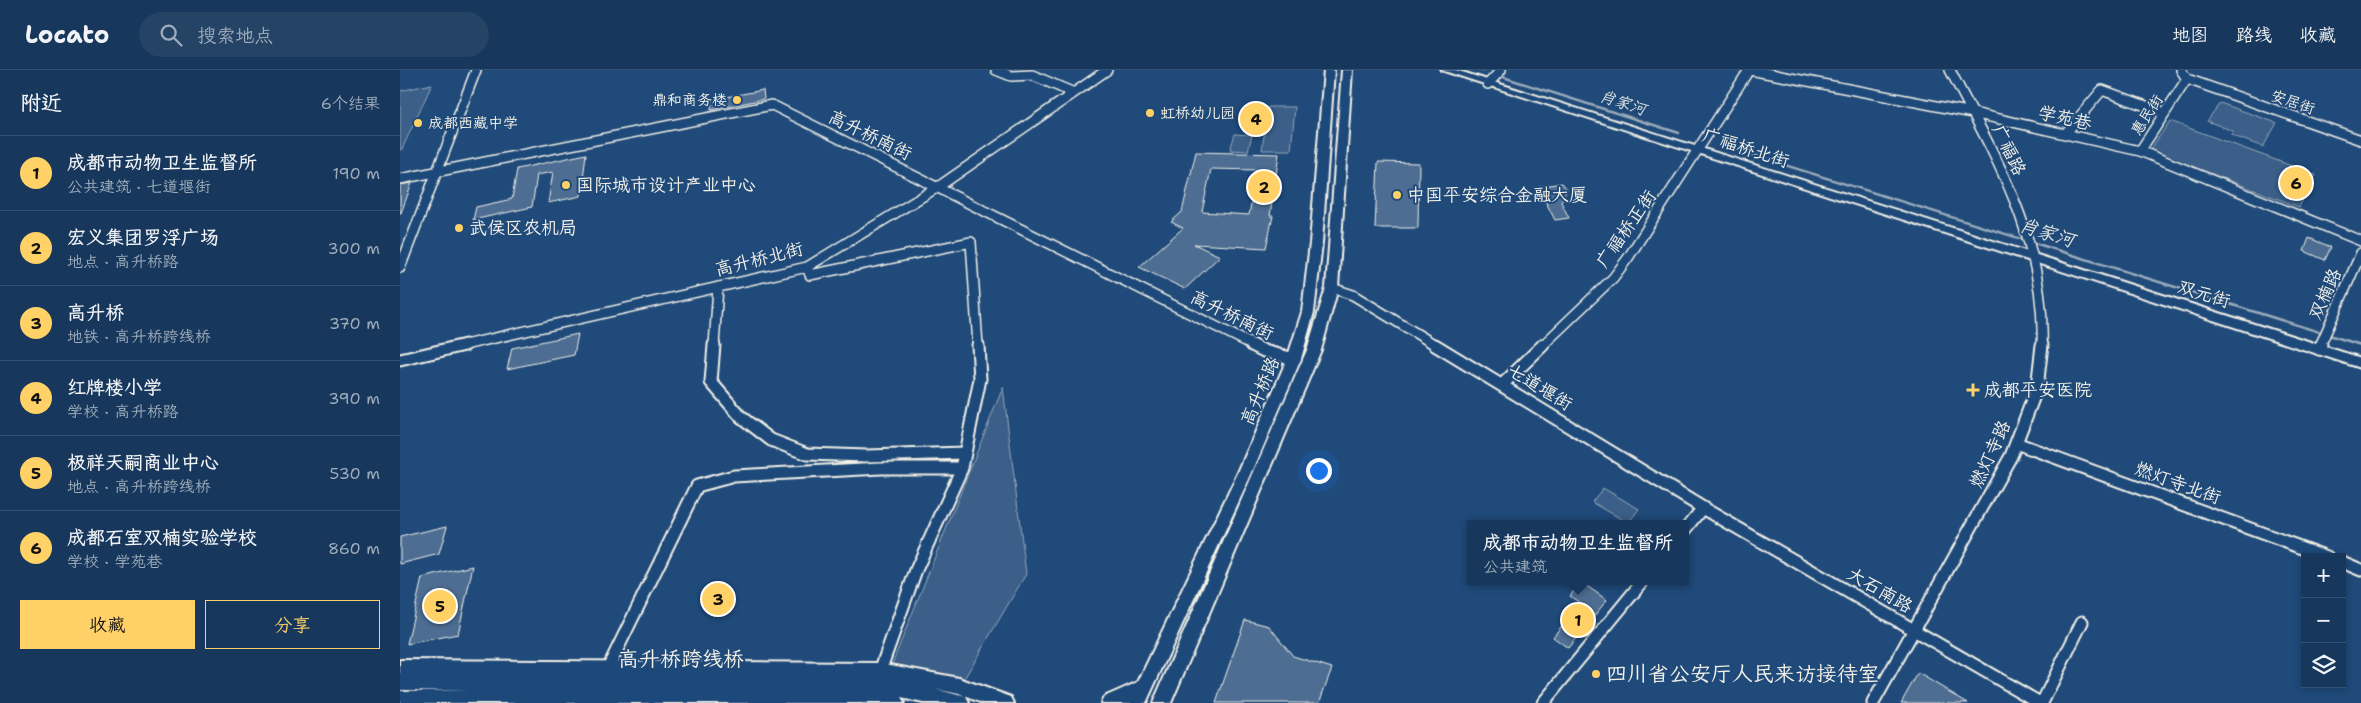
<!DOCTYPE html>
<html lang="zh">
<meta charset="utf-8">
<style>
body{margin:0;font-family:"Shantell Sans","LXGW WenKai TC",sans-serif;background:#244365;color:#f1f3f6}
.controls{position:absolute;right:15px;bottom:15px;display:grid;overflow:hidden;border-radius:0px;box-shadow:0 2px 8px #0003}
.controls button{width:45px;height:45px;display:grid;place-items:center;padding:0;border:0;border-bottom:1px solid #365272;background:#17385c;color:#f1f3f6;font:25px sans-serif}
.you{position:absolute;left:918px;top:400px;width:18px;height:18px;margin:-12px;border:4px solid #fff;border-radius:50%;background:#1a73e8;box-shadow:0 0 0 8px #1a73e833}
.badge{display:grid;place-items:center;width:32px;height:32px;border-radius:50%;background:#ffd166;color:#111;font-size:16px;font-weight:700}
.pin{position:absolute;translate:-50% -50%;border:2px solid #fff;box-shadow:0 1px 5px #0006}
.popup{position:absolute;left:1067px;top:450px;width:222px;height:65px;box-sizing:border-box;display:grid;place-content:center;border-radius:0px;background:#17385c;filter:drop-shadow(0 1px 4px #0005);font-size:16px;white-space:nowrap;color:#9eacbb}
.popup b{font-size:19px;color:#f1f3f6}
.popup::after{content:'';position:absolute;left:50%;top:100%;margin-left:-10px;border:10px solid transparent;border-top-color:#17385c}
.list{margin:0;padding:0;list-style:none}
h2{display:flex;justify-content:space-between;align-items:center;height:65px;margin:0;padding:0 20px;font-size:21px}
h2 small{font-size:16px;font-weight:400;color:#9eacbb}
.list li{display:grid;grid-template-columns:32px 1fr auto;gap:15px;align-items:center;box-sizing:border-box;height:75px;padding:0 20px;border-top:1px solid #365272}
.list b{display:block;font-size:19px;white-space:nowrap}
.list p{margin:0;font-size:16px;white-space:nowrap;color:#9eacbb}
.list em{font-size:16px;font-style:normal;color:#9eacbb}
.actions{display:flex;gap:10px;padding:15px 20px}
.actions a{flex:1;padding:11px 0;border:1px solid #ffd166;border-radius:0px;text-align:center;font-size:18px;color:#ffd166}
.actions .main{background:#ffd166;color:#111}
.icon{flex:none;width:28px;height:28px;fill:none;stroke:currentColor;stroke-width:2;stroke-linecap:round;stroke-linejoin:round}
.map{position:relative;flex:none;width:1961px;height:633px;overflow:hidden}
header{display:flex;align-items:center;gap:30px;box-sizing:border-box;height:70px;padding:0 25px;background:#17385c;border-bottom:1px solid #365272}
header strong{font-size:24px}
nav{display:flex;gap:28px;margin-inline-start:auto;font-size:18px}
.search{width:350px;height:45px;background:#244365;display:flex;align-items:center;gap:12px;box-sizing:border-box;padding:0 18px;border-radius:28px;color:#9eacbb;font-size:19px}
main{display:flex}
aside{flex:1;background:#17385c}
.map>svg:first-child{display:block}
</style>
<header>
<strong>Locato</strong>
<div class="search"><svg class="icon" aria-label="search" viewBox="0 0 24 24"><circle cx="10" cy="10" r="6"/><path d="M15 15l6 6"/></svg>搜索地点</div>
<nav><a>地图</a><a>路线</a><a>收藏</a></nav>
</header>
<main>
<aside>
<h2>附近<small>6个结果</small></h2>
<ul class="list">
<li><span class="badge">1</span><div><b>成都市动物卫生监督所</b><p>公共建筑 · 七道堰街</p></div><em>190 m</em></li>
<li><span class="badge">2</span><div><b>宏义集团罗浮广场</b><p>地点 · 高升桥路</p></div><em>300 m</em></li>
<li><span class="badge">3</span><div><b>高升桥</b><p>地铁 · 高升桥跨线桥</p></div><em>370 m</em></li>
<li><span class="badge">4</span><div><b>红牌楼小学</b><p>学校 · 高升桥路</p></div><em>390 m</em></li>
<li><span class="badge">5</span><div><b>极祥天嗣商业中心</b><p>地点 · 高升桥跨线桥</p></div><em>530 m</em></li>
<li><span class="badge">6</span><div><b>成都石室双楠实验学校</b><p>学校 · 学苑巷</p></div><em>860 m</em></li>
</ul>
<div class="actions"><a class="main">收藏</a><a>分享</a></div>
</aside>
<div class="map">
<svg width="1961" height="633" viewBox="0 0 1961 633">
<rect width="100%" height="100%" fill="#1f4a7a"/>
<filter id="ink" filterUnits="userSpaceOnUse"><feTurbulence type="fractalNoise" baseFrequency=".02" numOctaves="2"/><feDisplacementMap in="SourceGraphic" scale="10" xChannelSelector="R" yChannelSelector="G"/><feConvolveMatrix kernelMatrix="1 2 1 2 8 2 1 2 1" color-interpolation-filters="sRGB"/></filter>
<g filter="url(#ink)">
<path fill="#3a5f88" stroke="#97a8b8" d="M32,14L2,79L0,80V21Z
M1820,33L1877,53L1863,77L1831,65L1833,61L1807,51Z
M868,37H895L891,80H862Z
M1770,51L1916,105L1899,137L1750,80Z
M835,64L852,65L848,81L830,80Z
M603,317L626,504L564,609L492,594Z
M1203,418L1239,439L1228,453L1192,432Z"/>
<g fill="none" stroke-linecap="round" stroke-linejoin="round">
<path stroke="#9cacbb" stroke-width="2.5" d="M1080,0L1084,1
M1103,7L1279,63
M1324,76L1961,275"/>
</g>
<path fill="#4d6e92" stroke="#f4f1e8" fill-rule="evenodd" d="M363,20L364,29L311,40V30Z
M796,82L879,84L870,146H873L866,178L794,174L820,186L785,219L739,197L783,158L771,152L782,142ZM811,99L857,100L849,145L802,142Z
M186,84L181,126L148,133L153,102L137,105L132,137L73,150L76,137L112,129L117,99Z
M978,92L1019,93L1018,158H975Z
M12,113L1,143H0V115Z
M1162,113L1167,119L1161,132L1169,148L1155,150L1138,117Z
M1909,168L1931,177L1925,190L1904,181Z
M178,264L174,285L107,299L112,278Z
M47,456L39,484L0,494V467Z
M73,496L58,564L7,574L22,508Z
M1181,512L1207,530L1168,578L1153,567L1180,533L1170,526Z
M845,550L869,556L893,586L932,598L919,633H816Z
M1518,603L1568,633H1501Z"/>
<g fill="none" stroke-linecap="round" stroke-linejoin="round">
<defs>
<path id="minor-far1" d="M596,0L611,6L632,5L674,23
M1350,0L1573,43L1740,81L1961,171
M1550,0C1597,90 1646,171 1642,276
M1787,9L1961,70
M1088,14L1101,0
M1665,64L1702,20L1765,43
M1740,81L1787,9L1781,0
M0,109L372,35L855,276
M407,197L410,205L571,172L578,276
M0,198L76,0
M932,218L953,225L1037,276
M60,276L407,197L538,117L707,0
M314,276L318,217
M1142,276L1213,208L1228,188L1349,0
M1920,276L1961,183"/>
<path id="minor" d="M314,275L311,312L341,347L371,370L407,384L466,386L565,383
M852,275L864,281L894,289
M1035,275L1303,438L1286,459
M1919,279L1921,275
M0,290L65,275
M1102,315L1143,275
M1616,373L1927,487
M1303,438L1640,633
M1942,492L1961,500
M208,598L297,416L334,406L481,398H562
M480,601L516,500L562,398L580,309L578,275
M1143,633L1243,511
M1473,633L1611,386L1637,318L1642,275
M1642,633L1682,552"/>
<path id="major" d="M924,0H934L922,173L914,242L901,289L850,407L746,633H701L704,627L738,612L836,407L887,289L902,242L910,173Z
M942,0H952L938,218L921,280L771,633H753L907,280L926,218Z
M1041,0H1056L1961,288V298Z
M0,590L480,593L559,608L611,627L614,633H583L559,624L535,619L566,627L569,633H523L501,628L504,633H0V621L68,620H0Z"/>
</defs>
<use href="#minor-far1" stroke="#f4f1e8" stroke-width="12"/>
<use href="#minor" stroke="#f4f1e8" stroke-width="15"/>
<use href="#major" stroke="#f4f1e8" stroke-width="4"/>
<use href="#minor-far1" stroke="#1f4a7a" stroke-width="9"/>
<use href="#minor" stroke="#1f4a7a" stroke-width="11"/>
<use href="#major" fill="#1f4a7a" fill-rule="evenodd"/>
</g>
</g>
<g fill="#ffd166" stroke="#1f4a7a" stroke-width="2">
<circle cx="337" cy="30" r="5"/>
<circle cx="750" cy="43" r="5"/>
<circle cx="18" cy="53" r="5"/>
<circle cx="166" cy="115" r="5"/>
<circle cx="997" cy="125" r="5"/>
<circle cx="59" cy="158" r="5"/>
<path d="M1570.5 312.5h5v5h5v5h-5v5h-5v-5h-5v-5h5z"/>
<circle cx="1196" cy="604" r="5"/>
</g>
<g text-anchor="middle" stroke-width="4" stroke-linejoin="round" paint-order="stroke">
<g font-size="15" fill="#f4f1e8" stroke="#1f4a7a" text-anchor="start">
<text x="327" y="35" text-anchor="end">鼎和商务楼</text>
<text x="760" y="48">虹桥幼儿园</text>
<text x="28" y="58">成都西藏中学</text>
</g>
<g font-size="15" fill="#f4f1e8" stroke="#1f4a7a">
<text transform="translate(1893 32) rotate(19)" y="5">安居街</text>
<text transform="translate(1747 45) rotate(-57)" y="5">惠民街</text>
</g>
<g font-size="16" font-style="italic" fill="#dee0dd" stroke="#1f4a7a">
<text transform="translate(1223 32) rotate(18)" y="6">肖家河</text>
</g>
<g font-size="18" fill="#f4f1e8" stroke="#1f4a7a">
<text transform="translate(1665 48) rotate(13)" y="6">学苑巷</text>
<text transform="translate(470 65) rotate(26)" y="6">高升桥南街</text>
<text transform="translate(1346 78) rotate(18)" y="6">广福桥北街</text>
<text transform="translate(1609 80) rotate(64)" y="6">广福路</text>
<text transform="translate(1226 159) rotate(-55)" y="6">广福桥正街</text>
<text transform="translate(359 189) rotate(-14)" y="6">高升桥北街</text>
<text transform="translate(1804 224) rotate(17)" y="6">双元街</text>
<text transform="translate(1925 224) rotate(-66)" y="6">双楠路</text>
<text transform="translate(832 245) rotate(26)" y="6">高升桥南街</text>
<text transform="translate(1140 317) rotate(31)" y="6">七道堰街</text>
<text transform="translate(860 321) rotate(-67)" y="6">高升桥路</text>
<text transform="translate(1590 384) rotate(-65)" y="6">燃灯寺路</text>
<text transform="translate(1778 413) rotate(20)" y="6">燃灯寺北街</text>
<text transform="translate(1480 520) rotate(30)" y="6">大石南路</text>
</g>
<g font-size="18" fill="#f4f1e8" stroke="#1f4a7a" text-anchor="start">
<text x="176" y="121">国际城市设计产业中心</text>
<text x="1007" y="131">中国平安综合金融大厦</text>
<text x="69" y="164">武侯区农机局</text>
<text x="1584" y="326">成都平安医院</text>
</g>
<g font-size="19" font-style="italic" fill="#dee0dd" stroke="#1f4a7a">
<text transform="translate(1647 162) rotate(17)" y="7">肖家河</text>
</g>
<g font-size="21" fill="#f4f1e8" stroke="#1f4a7a">
<text x="281" y="596">高升桥跨线桥</text>
</g>
<g font-size="21" fill="#f4f1e8" stroke="#1f4a7a" text-anchor="start">
<text x="1206" y="611">四川省公安厅人民来访接待室</text>
</g>
</g>
</svg>
<div class="controls">
<button>+</button>
<button>−</button>
<button><svg class="icon" aria-label="layers" viewBox="0 0 24 24"><path d="M12 4l9 5-9 5-9-5zM3 14l9 5 9-5"/></svg></button>
</div>
<div class="you"></div>
<div class="pin badge" style="left:1178px;top:550px">1</div>
<div class="popup"><b>成都市动物卫生监督所</b>公共建筑</div>
<div class="pin badge" style="left:864px;top:117px">2</div>
<div class="pin badge" style="left:318px;top:529px">3</div>
<div class="pin badge" style="left:856px;top:49px">4</div>
<div class="pin badge" style="left:40px;top:536px">5</div>
<div class="pin badge" style="left:1896px;top:113px">6</div>
</div>
</main>
